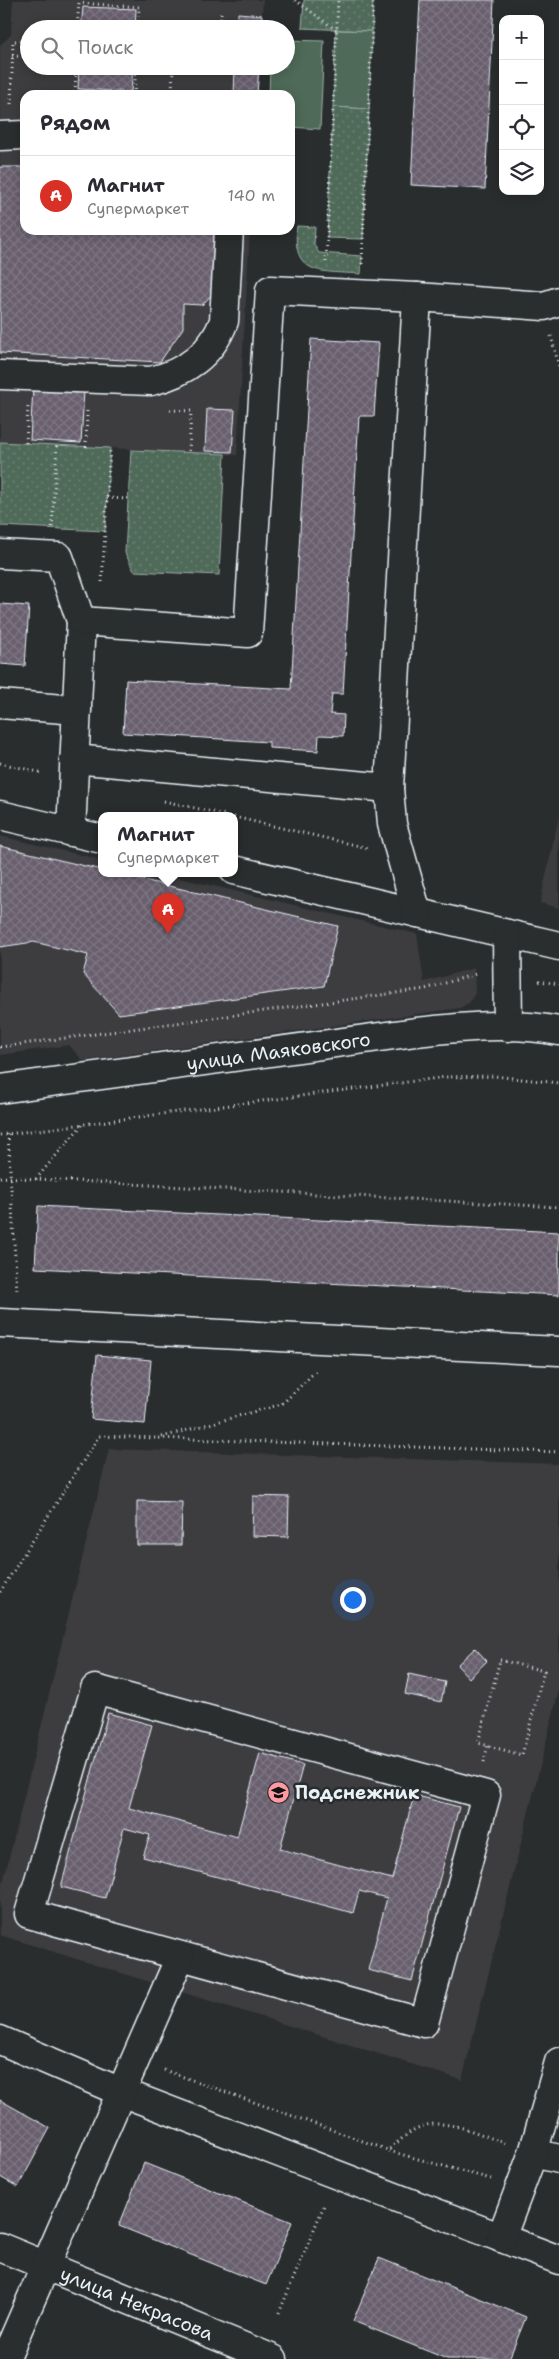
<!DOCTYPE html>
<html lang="ru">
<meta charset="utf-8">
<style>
body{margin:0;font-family:"Shantell Sans",sans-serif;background:#f2f2f3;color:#2b2b33}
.controls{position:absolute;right:15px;top:15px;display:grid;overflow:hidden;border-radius:10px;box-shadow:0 2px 12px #0003}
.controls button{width:45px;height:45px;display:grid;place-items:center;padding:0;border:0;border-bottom:1px solid #e1e1e2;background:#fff;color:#2b2b33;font:25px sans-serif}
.you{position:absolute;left:352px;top:1599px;width:18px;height:18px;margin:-12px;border:4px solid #fff;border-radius:50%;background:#1a73e8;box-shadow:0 0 0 8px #1a73e833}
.badge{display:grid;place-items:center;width:32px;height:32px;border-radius:50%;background:#d93025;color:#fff;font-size:16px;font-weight:700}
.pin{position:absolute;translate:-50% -41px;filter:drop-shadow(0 1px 2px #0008)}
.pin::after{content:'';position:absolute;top:26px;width:18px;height:15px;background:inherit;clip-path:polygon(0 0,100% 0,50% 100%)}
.popup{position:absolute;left:98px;top:812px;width:140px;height:65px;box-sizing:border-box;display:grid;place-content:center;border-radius:10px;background:#fff;filter:drop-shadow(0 1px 4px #0005);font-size:16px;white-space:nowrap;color:#7c7c81}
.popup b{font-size:19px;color:#2b2b33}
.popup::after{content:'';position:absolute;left:50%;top:100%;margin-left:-10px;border:10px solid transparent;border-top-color:#fff}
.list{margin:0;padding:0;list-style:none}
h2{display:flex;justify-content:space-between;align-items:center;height:65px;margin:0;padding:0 20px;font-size:21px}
h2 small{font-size:16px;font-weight:400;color:#7c7c81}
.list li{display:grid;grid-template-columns:32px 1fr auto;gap:15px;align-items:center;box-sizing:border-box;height:80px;padding:0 20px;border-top:1px solid #e1e1e2}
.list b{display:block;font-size:19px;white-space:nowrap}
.list p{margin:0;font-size:16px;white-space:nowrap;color:#7c7c81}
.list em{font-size:16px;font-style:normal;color:#7c7c81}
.icon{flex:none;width:28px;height:28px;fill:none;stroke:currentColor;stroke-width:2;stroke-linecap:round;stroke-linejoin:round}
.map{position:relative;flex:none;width:559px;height:2359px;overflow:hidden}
.search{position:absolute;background:#fff;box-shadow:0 2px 12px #0003;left:20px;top:20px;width:275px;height:55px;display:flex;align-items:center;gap:12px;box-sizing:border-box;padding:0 18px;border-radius:28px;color:#7c7c81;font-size:19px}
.panel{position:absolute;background:#fff;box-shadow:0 2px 12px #0003;left:20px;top:90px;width:275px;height:145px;border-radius:15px}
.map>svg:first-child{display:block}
</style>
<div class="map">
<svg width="559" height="2359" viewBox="0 0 559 2359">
<defs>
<pattern id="park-dots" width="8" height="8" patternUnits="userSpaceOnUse" patternTransform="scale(1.25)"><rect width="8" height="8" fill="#506b59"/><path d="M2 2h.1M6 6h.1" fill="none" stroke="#698172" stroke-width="1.8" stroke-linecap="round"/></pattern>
<pattern id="building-cross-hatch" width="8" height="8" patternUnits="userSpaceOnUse" patternTransform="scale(1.25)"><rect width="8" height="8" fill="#695f6e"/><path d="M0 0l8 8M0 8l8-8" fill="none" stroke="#7e7683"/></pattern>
</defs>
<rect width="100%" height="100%" fill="#2a2d2e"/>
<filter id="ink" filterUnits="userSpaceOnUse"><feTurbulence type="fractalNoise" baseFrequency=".02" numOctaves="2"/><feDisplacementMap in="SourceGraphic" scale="10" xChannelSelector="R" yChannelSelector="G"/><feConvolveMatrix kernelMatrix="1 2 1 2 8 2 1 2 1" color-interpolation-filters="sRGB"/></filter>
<g filter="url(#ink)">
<path fill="#3d3c41" d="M13,0H263L261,29H29V66H259L257,95H25V230H250L237,455L0,442V45L11,35Z
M559,816V908L540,903Z
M0,836L102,860V873H158L417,934L424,982L474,968L475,993L470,1002L460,1008L83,1061L69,1045L0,1055Z
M109,1449L559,1464V1690L462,2080L0,1935V1895Z"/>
<path fill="#506b59" stroke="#9caea8" d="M336,30L372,31L369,109L333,107Z
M286,40L324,41L320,129L290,127V95H269L270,66H286Z"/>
<path fill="url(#park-dots)" stroke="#9caea8" d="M304,0H373L372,31L302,28Z
M333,107L369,109L363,239L327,238Z
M297,226L315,227L314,245L319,253L362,256L361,274C322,271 291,277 297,226Z
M0,442L110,448L105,531L0,526Z
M131,450L225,454L219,575L134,571L125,553Z"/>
<path fill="url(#building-cross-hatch)" stroke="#e8f1f8" d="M420,0H494L485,189L411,185Z
M83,7L136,9L135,29H81Z
M238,13L262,15L261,29H237Z
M79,66H133L131,92L78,89Z
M235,66H259L257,95H234Z
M25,150V230H215V291L202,305L183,304V328L160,362L0,353V167H24Z
M311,339L379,343L374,416H359L343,694H332L330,714L344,715L343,736L319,735L318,751L269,748V742L123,733L126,680L291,689Z
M33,388L84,391L81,443L30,440Z
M207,409L235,410L232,452L205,451Z
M0,604L29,606L25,666L0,664Z
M0,846L102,870V873H114L338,926L324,986L119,1014L83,974L88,955L34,942L0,947Z
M38,1206L559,1232V1295L35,1268Z
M97,1355L151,1360L145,1424L91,1419Z
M253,1496L289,1497L288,1537L252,1536Z
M137,1501L182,1502L181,1545H137Z
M475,1648L487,1661L469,1678L457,1665Z
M409,1674L445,1682L441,1702L405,1694Z
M108,1713L152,1725L129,1808L237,1837L260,1753L303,1765L280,1849L392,1879L414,1795L459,1807L412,1981L368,1970L387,1898L359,1891L353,1913L143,1857L150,1835L124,1828L105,1898L61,1887Z
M0,2100L50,2128L18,2187L0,2177Z
M144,2163L292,2222L266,2285L119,2226Z
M379,2258L526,2317L509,2359H447L353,2321Z"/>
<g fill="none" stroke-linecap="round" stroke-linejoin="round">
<defs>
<g id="minor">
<path d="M0,136L25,135"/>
<path d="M0,375L151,381C185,373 212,354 224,321L229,230"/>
<path d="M0,554L59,557L81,621L71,832"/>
<path d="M81,621L248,633L270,290L417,297"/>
<path d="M0,704L77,710"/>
<path d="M74,759L389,788"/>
<path d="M0,815L102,839"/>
<path d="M234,870L559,946"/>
<path d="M417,913L392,824L389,788L417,297L544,306L559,301"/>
<path d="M507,934L508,1027"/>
<path id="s1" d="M0,1089L416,1032C463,1027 512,1022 559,1031"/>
<path d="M0,1323L559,1351"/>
<path d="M95,1689L486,1795L424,2023L29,1914Z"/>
<path d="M0,2040L121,2092L559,2260"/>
<path d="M533,2153L559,2159"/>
<path d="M501,2238L533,2153L559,2062"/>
<path id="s2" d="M0,2247L273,2359"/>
<path d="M5,2359L180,1957"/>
</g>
</defs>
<use href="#minor" stroke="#e8f1f8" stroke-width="31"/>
<path stroke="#e8f1f8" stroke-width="3" stroke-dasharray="1 4" stroke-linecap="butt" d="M295,0L336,30
M77,29L79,3L139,7L138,29
M220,29L221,13
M12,56L29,57
M76,66L75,93L122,95
M134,95L136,66
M172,95L173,66
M11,104L13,41H29
M326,262L338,0
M362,264L373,0
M551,336L559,366
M170,410L191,411L189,453
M26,443L28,407
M86,447L87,410
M107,498L128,499
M52,527L57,445
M102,582L110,448
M0,763L43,773
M164,801L226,815
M234,817L368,848
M539,981L559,984
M0,1047L425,989L476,974
M8,1134L17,1293
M0,1135L446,1077L494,1076L559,1083
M0,1177L559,1207
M36,1179L82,1125
M162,1437L282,1404L317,1370
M0,1592L99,1436L559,1452
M500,1660L544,1671L522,1755L478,1743Z
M484,1762L488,1745
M164,2070L388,2150C396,2144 404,2136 412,2131C440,2113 477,2134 505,2143
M389,2151L491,2179
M279,2313L325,2203"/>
<use href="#minor" stroke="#2a2d2e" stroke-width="28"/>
</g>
</g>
<defs>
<symbol id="school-disc" viewBox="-11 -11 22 22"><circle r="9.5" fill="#ff9aa2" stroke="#2a2d2e"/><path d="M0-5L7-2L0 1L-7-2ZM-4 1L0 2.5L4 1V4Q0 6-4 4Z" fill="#111"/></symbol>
</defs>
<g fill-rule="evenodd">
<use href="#school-disc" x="266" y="1780" width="25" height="25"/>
</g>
<g text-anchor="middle" stroke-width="5" stroke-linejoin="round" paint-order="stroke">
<g font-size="19" fill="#e8f1f8" stroke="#2a2d2e">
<text dy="7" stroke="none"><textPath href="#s1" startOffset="281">улица Маяковского</textPath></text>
<text dy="7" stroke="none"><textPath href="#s2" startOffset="148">улица Некрасова</textPath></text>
</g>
<g font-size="19" font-weight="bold" fill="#e8f1f8" stroke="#2a2d2e" text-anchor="start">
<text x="295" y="1799">Подснежник</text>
</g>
</g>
</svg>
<div class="controls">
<button>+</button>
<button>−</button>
<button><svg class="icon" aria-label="locate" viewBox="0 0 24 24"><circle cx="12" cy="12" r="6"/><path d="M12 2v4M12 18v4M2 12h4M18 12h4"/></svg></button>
<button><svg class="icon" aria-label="layers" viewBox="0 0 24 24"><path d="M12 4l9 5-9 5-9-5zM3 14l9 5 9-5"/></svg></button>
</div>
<div class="you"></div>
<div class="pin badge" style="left:168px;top:934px">A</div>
<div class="popup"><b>Магнит</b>Супермаркет</div>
<div class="search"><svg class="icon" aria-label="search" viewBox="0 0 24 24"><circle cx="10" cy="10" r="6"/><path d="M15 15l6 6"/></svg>Поиск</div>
<section class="panel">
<h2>Рядом<small></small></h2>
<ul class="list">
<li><span class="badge">A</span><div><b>Магнит</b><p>Супермаркет</p></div><em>140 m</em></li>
</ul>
</section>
</div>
